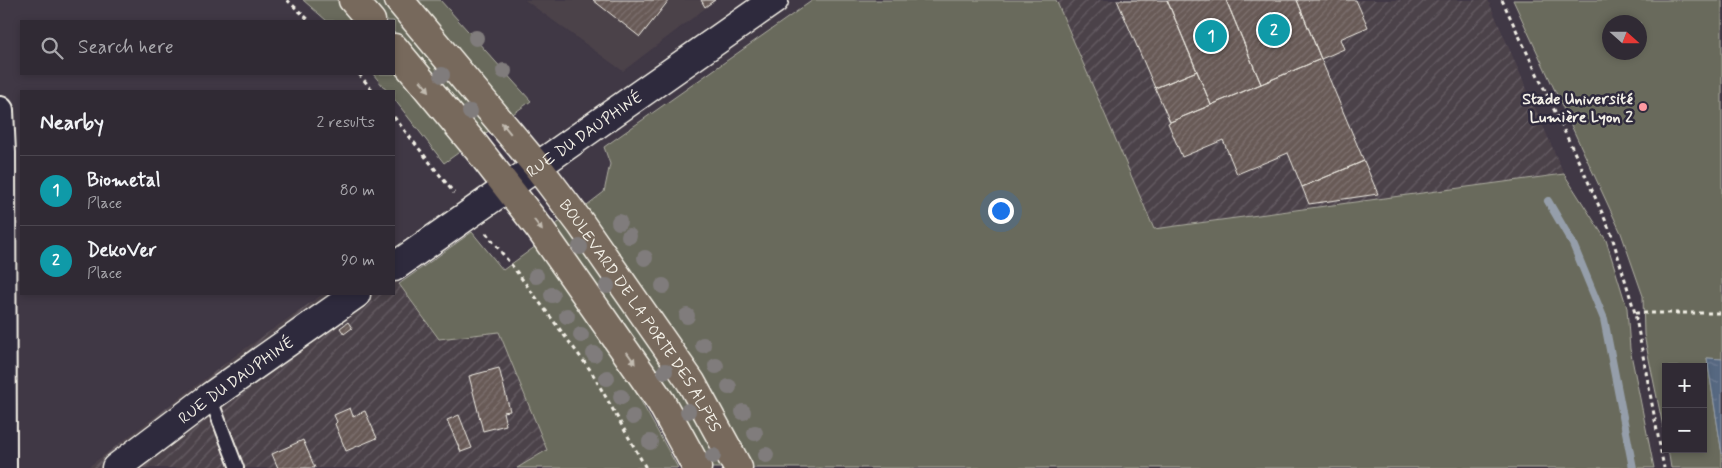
<!DOCTYPE html>
<meta charset="utf-8">
<style>
body{margin:0;font-family:Mynerve,sans-serif;background:#38323c;color:#f1f3f6}
.controls{position:absolute;right:15px;bottom:15px;display:grid;overflow:hidden;border-radius:0px;box-shadow:0 2px 8px #0003}
.controls button{width:45px;height:45px;display:grid;place-items:center;padding:0;border:0;border-bottom:1px solid #4b464f;background:#302a34;color:#f1f3f6;font:25px sans-serif}
.compass{position:absolute;left:1602px;top:15px;width:45px;height:45px;border-radius:50%;background:#302a34;box-shadow:0 2px 8px #0003;rotate:111deg}
.you{position:absolute;left:1000px;top:210px;width:18px;height:18px;margin:-12px;border:4px solid #fff;border-radius:50%;background:#1a73e8;box-shadow:0 0 0 8px #1a73e833}
.badge{display:grid;place-items:center;width:32px;height:32px;border-radius:50%;background:#db2777;color:#fff;font-size:16px;font-weight:700}
.pin{position:absolute;translate:-50% -50%;border:2px solid #fff;box-shadow:0 1px 5px #0006}
.list{margin:0;padding:0;list-style:none}
h2{display:flex;justify-content:space-between;align-items:center;height:65px;margin:0;padding:0 20px;font-size:21px}
h2 small{font-size:16px;font-weight:400;color:#a8a7ac}
.list li{display:grid;grid-template-columns:32px 1fr auto;gap:15px;align-items:center;box-sizing:border-box;height:70px;padding:0 20px;border-top:1px solid #4b464f}
.list b{display:block;font-size:19px;white-space:nowrap}
.list p{margin:0;font-size:16px;white-space:nowrap;color:#a8a7ac}
.list em{font-size:16px;font-style:normal;color:#a8a7ac}
.icon{flex:none;width:28px;height:28px;fill:none;stroke:currentColor;stroke-width:2;stroke-linecap:round;stroke-linejoin:round}
.map{position:relative;flex:none;width:1722px;height:468px;overflow:hidden}
.search{position:absolute;background:#302a34;box-shadow:0 2px 8px #0003;left:20px;top:20px;width:375px;height:55px;display:flex;align-items:center;gap:12px;box-sizing:border-box;padding:0 18px;border-radius:0px;color:#a8a7ac;font-size:19px}
.panel{position:absolute;background:#302a34;box-shadow:0 2px 8px #0003;left:20px;top:90px;width:375px;height:205px;border-radius:0px}
.map>svg:first-child{display:block}
</style>
<div class="map">
<svg width="1722" height="468" viewBox="0 0 1722 468">
<defs>
<pattern id="industrial-furrows" width="10" height="10" patternUnits="userSpaceOnUse" patternTransform="scale(1.25)"><rect width="10" height="10" fill="#4c424a"/><path d="M-1 1l2-2M0 10L10 0M9 11l2-2" fill="none" stroke="#665e64"/></pattern>
<pattern id="water-ripples" width="26" height="14" patternUnits="userSpaceOnUse" patternTransform="scale(1.25)"><rect width="26" height="14" fill="#566781"/><path d="M2 4q2-2 4 0t4 0M15 11q2-2 4 0t4 0" fill="none" stroke="#6f7d93"/></pattern>
<pattern id="building-hatch" width="6" height="6" patternUnits="userSpaceOnUse" patternTransform="scale(1.25)"><rect width="6" height="6" fill="#685a57"/><path d="M-1 1l2-2M0 6l6-6M5 7l2-2" fill="none" stroke="#7e726f"/></pattern>
</defs>
<rect width="100%" height="100%" fill="#403845"/>
<filter id="ink" filterUnits="userSpaceOnUse"><feTurbulence type="fractalNoise" baseFrequency=".02" numOctaves="2"/><feDisplacementMap in="SourceGraphic" scale="10" xChannelSelector="R" yChannelSelector="G"/><feConvolveMatrix kernelMatrix="1 2 1 2 8 2 1 2 1" color-interpolation-filters="sRGB"/></filter>
<g filter="url(#ink)">
<path fill="#4c424a" d="M525,0H716L623,71Z"/>
<path fill="url(#industrial-furrows)" d="M1056,0H1488L1564,174L1154,229Z
M394,276L439,339L499,332L547,450L517,468H87L243,350L323,294H394Z"/>
<path fill="#696a5b" stroke="#aeaea2" fill-rule="evenodd" d="M303,0H440L531,101L444,163L394,99V91H387L373,74H394V21H327Z
M813,0H1056L1154,229L1564,174L1606,240L1627,308L1630,349L1654,468H710L676,407L611,307L551,227L583,208L604,192L610,164L604,147Z
M1513,0H1722V359L1707,358L1722,454V468H1671L1668,449H1703V367H1666V441L1644,335L1643,296L1621,233ZM1610,22H1640V52H1610Z
M472,232L503,270L536,246L628,378L678,468H517L547,450L499,332L439,339L399,284Z"/>
<path fill="url(#water-ripples)" stroke="#959eaa" d="M1707,358L1722,359V454Z"/>
<g fill="none" stroke-linecap="round" stroke-linejoin="round">
<path stroke="#959eaa" stroke-width="8" d="M1548,201L1573,244L1604,319L1633,468"/>
</g>
<path fill="url(#building-hatch)" stroke="#f4f1e8" d="M593,0H669L640,37Z
M701,0H715L705,7Z
M1117,0H1167L1197,71L1155,88Z
M1167,0H1226L1261,84L1211,105Z
M1226,0H1297L1321,59L1261,84Z
M1297,0H1356L1368,27L1340,39L1344,49L1321,59Z
M1321,59L1364,161L1302,187L1288,153L1237,174L1223,140L1182,157L1168,123Z
M1197,71L1211,105L1170,122L1155,88Z
M1364,161L1378,194L1309,204L1302,187Z
M348,322L352,328L344,334L340,328Z
M499,368L510,411L503,412L506,425L483,431L469,376Z
M350,408L353,416L365,411L377,438L346,451L335,424L337,422L334,415Z
M459,415L472,448L461,452L447,420Z
M303,440L315,468H278L272,454Z"/>
<g fill="none" stroke-linecap="round" stroke-linejoin="round">
<defs>
<path id="lane" d="M210,397L237,468"/>
<path id="street" d="M0,110L2,153L3,468"/>
<g id="secondary">
<path id="s1" d="M394,267L774,0"/>
<path id="s2" d="M116,468L210,397L356,294"/>
</g>
<g id="primary">
<path d="M353,0L371,21"/>
<path id="s3" d="M399,0L537,166L581,224L691,382L738,468"/>
<path d="M394,48L477,148L540,229L661,402L697,468"/>
</g>
</defs>
<use href="#lane" stroke="#f4f1e8" stroke-width="16"/>
<use href="#street" stroke="#f4f1e8" stroke-width="30"/>
<use href="#secondary" stroke="#f4f1e8" stroke-width="31"/>
<use href="#primary" stroke="#f4f1e8" stroke-width="31"/>
<path stroke="#f4f1e8" stroke-width="3" stroke-dasharray="4 4" stroke-linecap="butt" d="M287,0L310,21
M1502,0L1587,179L1611,233L1635,313L1664,468
M359,74L373,91
M394,117L454,193
M486,233L513,267L591,371L646,468
M1635,313H1722"/>
<use href="#lane" stroke="#2f2a3d" stroke-width="12"/>
<use href="#street" stroke="#2f2a3d" stroke-width="26"/>
<use href="#secondary" stroke="#2f2a3d" stroke-width="28"/>
<use href="#primary" stroke="#77695c" stroke-width="28"/>
</g>
<g fill="#807c7c">
<circle cx="476" cy="38" r="8"/>
<circle cx="504" cy="71" r="8"/>
<circle cx="442" cy="75" r="8"/>
<circle cx="470" cy="112" r="8"/>
<circle cx="619" cy="222" r="8"/>
<circle cx="629" cy="236" r="8"/>
<circle cx="580" cy="247" r="8"/>
<circle cx="645" cy="258" r="8"/>
<circle cx="536" cy="276" r="8"/>
<circle cx="607" cy="286" r="8"/>
<circle cx="663" cy="286" r="8"/>
<circle cx="552" cy="295" r="8"/>
<circle cx="567" cy="316" r="8"/>
<circle cx="687" cy="316" r="8"/>
<circle cx="581" cy="335" r="8"/>
<circle cx="703" cy="345" r="8"/>
<circle cx="594" cy="354" r="8"/>
<circle cx="716" cy="366" r="8"/>
<circle cx="665" cy="371" r="8"/>
<circle cx="607" cy="378" r="8"/>
<circle cx="729" cy="387" r="8"/>
<circle cx="621" cy="397" r="8"/>
<circle cx="688" cy="411" r="8"/>
<circle cx="743" cy="412" r="8"/>
<circle cx="633" cy="417" r="8"/>
<circle cx="755" cy="433" r="8"/>
<circle cx="650" cy="442" r="8"/>
<circle cx="766" cy="455" r="8"/>
<circle cx="713" cy="456" r="8"/>
</g>
<defs><path id="oneway-solid" d="M-6-.8H1V-3.2L6.5 0L1 3.2V.8H-6Z" transform="scale(1.25)"/></defs>
<g fill="#c2bbb0">
<use href="#oneway-solid" transform="translate(425 86) rotate(50)"/>
<use href="#oneway-solid" transform="translate(506 128) rotate(-129)"/>
<use href="#oneway-solid" transform="translate(538 225) rotate(53)"/>
<use href="#oneway-solid" transform="translate(631 358) rotate(55)"/>
</g>
</g>
<circle fill="#ff9aa2" stroke="#2f2a3d" stroke-width="2" cx="1643" cy="107" r="5"/>
<g text-anchor="middle" stroke-width="5" stroke-linejoin="round" paint-order="stroke">
<g font-size="16" font-weight="bold" fill="#f4f1e8" stroke="#2f2a3d" text-anchor="end">
<text x="1633" y="104">Stade Université<tspan x="1633" dy="18">Lumière Lyon 2</tspan></text>
</g>
<g font-size="16" fill="#f4f1e8" stroke="#2f2a3d">
<text dy="6" stroke="none"><textPath href="#s1" startOffset="232">RUE DU DAUPHINÉ</textPath></text>
<text dy="6" stroke="none"><textPath href="#s3" startOffset="398">BOULEVARD DE LA PORTE DES ALPES</textPath></text>
<text dy="6" stroke="none"><textPath href="#s2" startOffset="149">RUE DU DAUPHINÉ</textPath></text>
</g>
</g>
</svg>
<div class="controls">
<button>+</button>
<button>−</button>
</div>
<svg class="compass" viewBox="-18 -18 36 36"><path d="M0-13l5 13h-10z" fill="#e53935"/><path d="M0 13l5-13h-10z" fill="#a8a7ac"/></svg>
<div class="you"></div>
<div class="pin badge" style="left:1211px;top:36px;background:#0f9aa8">1</div>
<div class="pin badge" style="left:1274px;top:30px;background:#0f9aa8">2</div>
<div class="search"><svg class="icon" aria-label="search" viewBox="0 0 24 24"><circle cx="10" cy="10" r="6"/><path d="M15 15l6 6"/></svg>Search here</div>
<section class="panel">
<h2>Nearby<small>2 results</small></h2>
<ul class="list">
<li><span class="badge" style="background:#0f9aa8">1</span><div><b>Biometal</b><p>Place</p></div><em>80 m</em></li>
<li><span class="badge" style="background:#0f9aa8">2</span><div><b>DekoVer</b><p>Place</p></div><em>90 m</em></li>
</ul>
</section>
</div>
